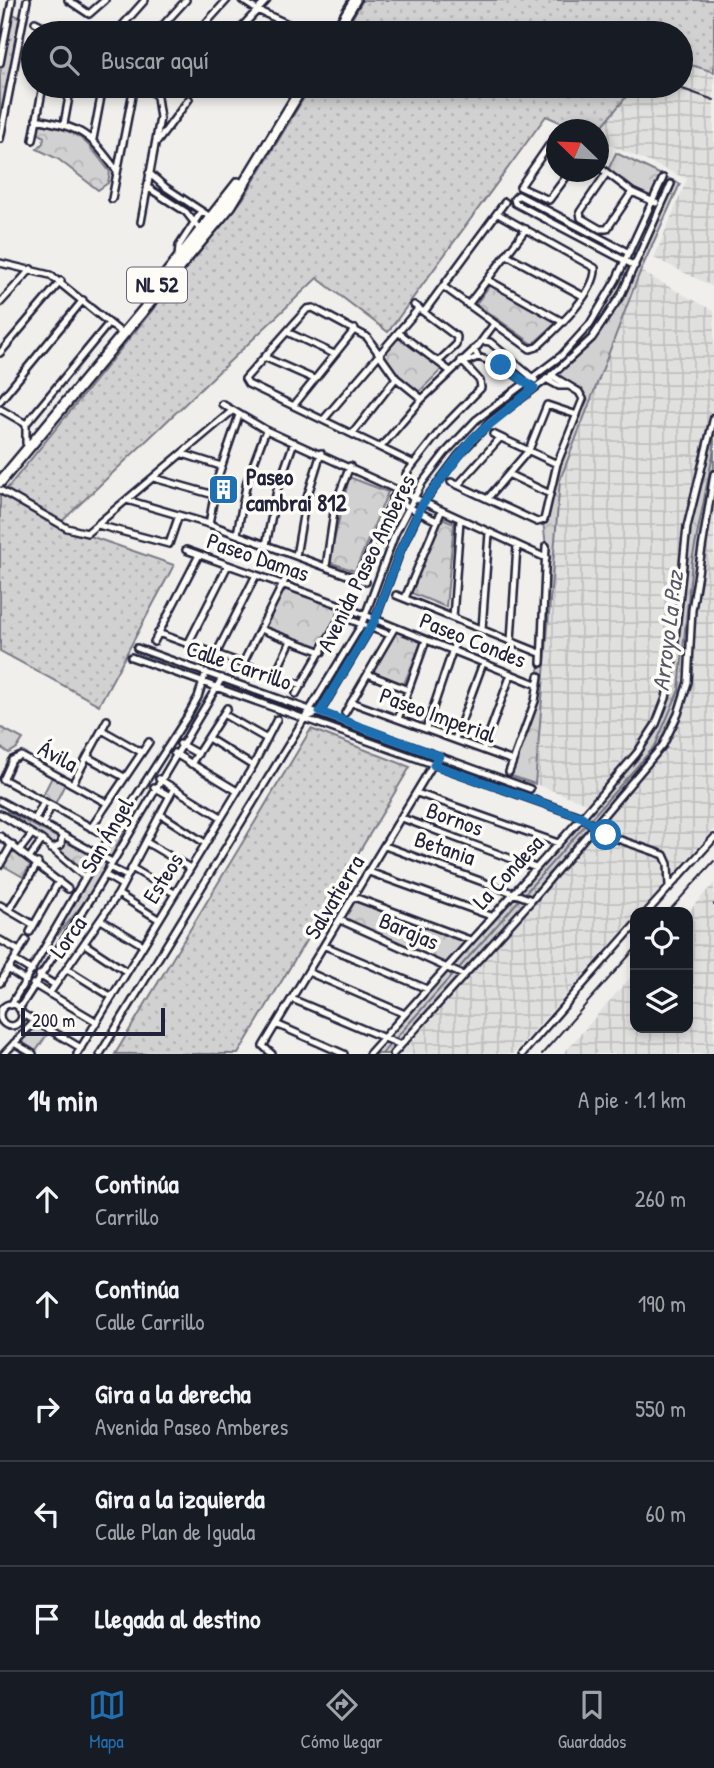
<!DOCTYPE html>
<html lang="es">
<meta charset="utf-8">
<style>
body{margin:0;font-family:"Patrick Hand",sans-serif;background:#242831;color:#f1f3f6}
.controls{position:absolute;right:21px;bottom:21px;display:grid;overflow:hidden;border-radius:14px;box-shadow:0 4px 10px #0003}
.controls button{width:63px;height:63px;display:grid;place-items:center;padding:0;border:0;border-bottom:2px solid #363941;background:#171b24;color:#f1f3f6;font:35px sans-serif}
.compass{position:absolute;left:546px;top:119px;width:63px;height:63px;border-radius:50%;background:#171b24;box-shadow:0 4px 10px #0003;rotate:293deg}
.scale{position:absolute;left:21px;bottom:18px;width:144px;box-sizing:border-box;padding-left:7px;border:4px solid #22223b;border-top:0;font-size:19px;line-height:24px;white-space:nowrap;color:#22223b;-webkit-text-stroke:5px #fdfcf7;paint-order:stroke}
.stop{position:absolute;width:21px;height:21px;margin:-16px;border:5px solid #1f6fb2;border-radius:50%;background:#fff}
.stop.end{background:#1f6fb2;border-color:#fff;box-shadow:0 2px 7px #0008}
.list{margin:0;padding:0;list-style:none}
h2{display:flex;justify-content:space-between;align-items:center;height:91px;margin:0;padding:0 28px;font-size:30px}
h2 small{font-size:23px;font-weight:400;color:#9ea1a6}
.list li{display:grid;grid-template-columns:46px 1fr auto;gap:21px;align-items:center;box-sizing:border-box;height:105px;padding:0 28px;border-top:2px solid #363941}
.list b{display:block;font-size:26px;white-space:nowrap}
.list p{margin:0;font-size:23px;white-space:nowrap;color:#9ea1a6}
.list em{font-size:23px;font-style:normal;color:#9ea1a6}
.icon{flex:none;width:38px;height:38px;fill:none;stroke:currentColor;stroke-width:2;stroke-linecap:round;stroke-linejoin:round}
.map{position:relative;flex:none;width:714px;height:1054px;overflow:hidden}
.search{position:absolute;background:#171b24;box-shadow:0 4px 10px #0003;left:21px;right:21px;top:21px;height:77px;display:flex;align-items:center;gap:18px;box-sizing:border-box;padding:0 24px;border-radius:38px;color:#9ea1a6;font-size:26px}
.sheet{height:616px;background:#171b24}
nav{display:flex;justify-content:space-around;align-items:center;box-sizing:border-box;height:98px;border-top:2px solid #363941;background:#171b24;font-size:19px;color:#9ea1a6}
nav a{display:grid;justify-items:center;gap:4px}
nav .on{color:#1f6fb2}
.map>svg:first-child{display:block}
</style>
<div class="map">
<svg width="714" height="1054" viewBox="0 0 714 1054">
<defs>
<pattern id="industrial-grid" width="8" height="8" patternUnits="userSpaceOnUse" patternTransform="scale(1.75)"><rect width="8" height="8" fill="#e0e0df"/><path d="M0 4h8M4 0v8" fill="none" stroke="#c0c0c0"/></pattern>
<pattern id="grass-dots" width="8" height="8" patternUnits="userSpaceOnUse" patternTransform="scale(1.75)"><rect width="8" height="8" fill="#d2d1d1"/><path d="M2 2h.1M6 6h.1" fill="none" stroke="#b4b3b4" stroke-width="1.8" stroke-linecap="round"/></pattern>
<pattern id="park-crowns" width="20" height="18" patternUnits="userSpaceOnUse" patternTransform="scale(1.75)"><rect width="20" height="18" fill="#d2d1d1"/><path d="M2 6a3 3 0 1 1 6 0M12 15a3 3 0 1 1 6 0" fill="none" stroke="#b4b3b4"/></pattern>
</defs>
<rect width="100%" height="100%" fill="#f0efec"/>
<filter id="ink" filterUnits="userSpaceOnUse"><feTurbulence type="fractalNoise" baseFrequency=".0143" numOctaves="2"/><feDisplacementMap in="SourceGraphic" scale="14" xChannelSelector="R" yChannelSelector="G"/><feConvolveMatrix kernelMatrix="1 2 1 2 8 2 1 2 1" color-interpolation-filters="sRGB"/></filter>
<g filter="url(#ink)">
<path fill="url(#industrial-grid)" d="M681,62L714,72V287L654,258L687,179L599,140V130L635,86H681Z
M640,271L714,311V829L640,912H635V917L513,1054H401L604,824L586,803L535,784L560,480Z
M714,883V1054H563L635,972V1028H688V912Z"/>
<path fill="url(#grass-dots)" stroke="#7a7a86" stroke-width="2" d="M363,0H714V72L681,62V33H343Z
M11,13L21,18L0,128V74Z
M311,86H635L599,130L576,129L546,116L388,332L317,278L58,525L174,565L99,705L0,651V497L243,199Z
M311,729L410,767L238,1054H115Z"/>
<path fill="url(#park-crowns)" stroke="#7a7a86" stroke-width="2" d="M36,123C79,130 85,139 110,172L108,183L98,190L58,159L37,149L43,143L44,137L36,132Z
M616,153L680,184L640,272L560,480L535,784L508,775L538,692L546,546L543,521L557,464L583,399L562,380L542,370C583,339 601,304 626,261L635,265L638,258L629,253L652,202L606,174Z
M490,285L558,321L533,344L476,304Z
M398,338L442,369L418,393L398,376L382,352Z
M714,417V474L704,529L684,697L663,745L393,1054H369L447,966L340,920L354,897L470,939L637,753L656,724L666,698L684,546Z
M349,477L388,492L355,571L329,562Z
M442,518L454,523L446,607L409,592Z
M285,587L341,608L318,650L263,629Z
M396,630L422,641L404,684L371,673Z
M0,727L23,739L17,748L9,753L0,747Z
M52,777L65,784L55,804L42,797Z
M6,811L93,856L84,869Z
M123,822L128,824L92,893L58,935L56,931Z
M11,850L31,864L23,877L2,865Z
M40,1024L50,1030L36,1051L21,1041Z"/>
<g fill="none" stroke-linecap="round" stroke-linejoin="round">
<path stroke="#737381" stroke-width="2" d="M526,892L655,746L679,690L692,561L714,449
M459,968L521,898
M396,1038L453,974
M382,1054L390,1044"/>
<defs>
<path id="minor" d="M68,0L89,14L105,0
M242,0L257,10L308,33
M35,22L56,33
M122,33L121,27L145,0
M156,33L186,0
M197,33L227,0
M236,33L267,0
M0,63L12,0
M36,119C83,128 89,133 117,171
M64,124L71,86
M556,135L520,187L549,200L570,172
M0,139L27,0
M93,139L103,86
M33,140L43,86
M158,141L189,99
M598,166L632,192L656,203
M149,173L165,187L212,218
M606,174L580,212L581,218L600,229H607L632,192
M147,187L186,212L200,230
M112,199L134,86
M141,222L160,118L157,97L147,86
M629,253L518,195L514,199L515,203L635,266
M507,255L583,296
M178,257L179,246L201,212
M0,263L50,275L124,335
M488,280L563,322
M444,287L530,349L537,347C554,331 597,292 595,268L498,214
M0,303L31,269
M414,305L457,337L456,345L438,362
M468,305L526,229
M424,312L505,202
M287,332L334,354
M399,333L450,371
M483,341L490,342L535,380
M474,349L478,357L501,365L526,382
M0,353L61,281
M264,357L314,379
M460,364L478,357
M546,379L559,386H567
M0,401L83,300
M222,404L266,430L546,558
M295,404L355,329
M0,409L26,424V443
M324,419L419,308
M26,424L109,323
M353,433L396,378
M493,434L557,464
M381,447L422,399L478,346L494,324
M183,454L221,466
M412,463L248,384L245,379L307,309L313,308L367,337L396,378L422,399
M406,474L442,428L481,388L480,381L461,360
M510,475L550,494
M154,478L214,495
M451,482L537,522L544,520L557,464L583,399L579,392L551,375
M458,485L500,438
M0,490L67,528L87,533L232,411
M488,498L529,450L547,405L577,415
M392,499L437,521
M127,500L209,524L366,582
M209,524L217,480L239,415
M98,525L169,544L179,515
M237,534L247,481L266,430
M266,545L277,490L294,442
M186,550L335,603L538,685
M296,556L305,504L321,453
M326,567L335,505L350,466
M358,579L397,490
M396,595L540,653
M405,598L441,512
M343,617L390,635
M453,618L460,520
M260,629L322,652
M482,629L489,533
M158,633L302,685
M511,641L517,545
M154,642L199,555
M188,644L228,565
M137,648L530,789
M216,654L256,575
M131,657L582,817L606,835L664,855L668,864L669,887
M243,663L288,574
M541,663L546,546
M275,674L291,641
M368,674L408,690
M296,694L345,609
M351,702L513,761
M345,713L395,627
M223,714L267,739
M305,718L320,712L375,620L401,549L423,503L458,456L490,422L552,375L592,338L621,295L671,184
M398,719L426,640
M426,729L457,637
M102,730L141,752
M208,738L253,766
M455,739L483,663
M180,744L198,754
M483,750L511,674
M174,753L237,791
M87,757L124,777
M191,764L227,708
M509,772L535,701L539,676
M3,779L103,834
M159,779L221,817
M3,780L12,760L21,756L107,803
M73,783L107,720
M154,787L170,796
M417,793L558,843
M0,801L112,862
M0,814L42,840L85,877
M160,814L205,843
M402,818L536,868
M35,819L44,802
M43,824L51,806
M91,828L149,742
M0,836L68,889
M146,842L190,868
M385,846L532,900
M51,849L61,845L62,835
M20,850L32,834
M30,857L42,840
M0,865L12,844
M109,867L127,876
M132,868L174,893
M369,872L491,916
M105,875L122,885
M118,894L158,919
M354,897L470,940
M0,905L34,925
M9,910L38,863
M647,912L714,838
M101,920L143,945
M340,920L463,975
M30,932L59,881
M0,940L19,951
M86,945L127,972
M325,946L427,989
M14,960L32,971
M8,969L26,981
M67,969L112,997
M308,972L405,1014
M39,975L55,985
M0,983L26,940
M33,984L97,1022
M49,994L118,894L174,788
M292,999L401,1045
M0 1015a11 11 0 1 1 22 0a11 11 0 1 1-22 0Z
M11,1005L99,854L187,717L198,697L206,672
M19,1009L92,897L222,678
M21,1013L81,1048
M276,1024L344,1054
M14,1043L33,1054
M4,1054L36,1020
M77,1054L253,766L277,719
M100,1054L362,624L395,534L422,483L445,453L476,420L561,356L590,324L616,280L663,178
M272,1054L263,1046L438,756
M369,1054L582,817L637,753L656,724L666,698L672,667L687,527L714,417
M393,1054L532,900L663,745L678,714L688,682L692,610L714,474
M522,1054L635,925"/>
<path id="primary" d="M335,33L355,0
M145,301L238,183
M0,482L231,205L303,86"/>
</defs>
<use href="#minor" stroke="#22223b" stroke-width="10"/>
<use href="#primary" stroke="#22223b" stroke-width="14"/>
<use href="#minor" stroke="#fdfcf7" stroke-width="5"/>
<use href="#primary" stroke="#fdfcf7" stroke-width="9"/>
<path stroke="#22223b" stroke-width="2" d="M674,86L714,100
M714,905V904
M668,912L714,861
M542,1054L635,949"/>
</g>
</g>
<g fill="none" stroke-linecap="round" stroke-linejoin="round" filter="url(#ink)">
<path stroke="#1f6fb2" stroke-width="9" d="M501,365L534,388L473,438L423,503L401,549L375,620L320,712L439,756L434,765L582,817L606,835"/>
</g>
<defs>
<symbol id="building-square" viewBox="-11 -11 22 22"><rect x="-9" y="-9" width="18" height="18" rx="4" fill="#1f6fb2" stroke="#fdfcf7"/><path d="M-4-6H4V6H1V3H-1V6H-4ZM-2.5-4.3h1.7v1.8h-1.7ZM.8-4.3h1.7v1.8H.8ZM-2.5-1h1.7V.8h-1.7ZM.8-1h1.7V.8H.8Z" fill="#fff"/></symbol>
</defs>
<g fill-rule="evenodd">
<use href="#building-square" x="206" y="472" width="35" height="35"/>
</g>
<g text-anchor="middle" stroke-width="7" stroke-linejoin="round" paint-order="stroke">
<rect fill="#fdfcf7" stroke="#646373" stroke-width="2" x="127" y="267.5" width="60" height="35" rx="5"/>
<g font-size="21" font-weight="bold" fill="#22223b">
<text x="157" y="292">NL 52</text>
</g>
<g font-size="23" font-weight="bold" fill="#22223b" stroke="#fdfcf7" text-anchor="start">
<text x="246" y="485">Paseo<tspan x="246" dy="26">cambrai 812</tspan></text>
</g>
<g font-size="23" fill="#22223b" stroke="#fdfcf7">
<text transform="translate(258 557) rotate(19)" y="8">Paseo Damas</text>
<text transform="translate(366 563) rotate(-64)" y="8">Avenida Paseo Amberes</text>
<text transform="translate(473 640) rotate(22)" y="8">Paseo Condes</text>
<text transform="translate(239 665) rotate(19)" y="8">Calle Carrillo</text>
<text transform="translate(438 715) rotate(20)" y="8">Paseo Imperial</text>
<text transform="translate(58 756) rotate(28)" y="8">Ávila</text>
<text transform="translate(455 819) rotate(20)" y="8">Bornos</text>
<text transform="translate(107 835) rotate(-60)" y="8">San Ángel</text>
<text transform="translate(445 848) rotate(19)" y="8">Betania</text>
<text transform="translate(508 872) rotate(-47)" y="8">La Condesa</text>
<text transform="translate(163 878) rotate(-58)" y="8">Esteos</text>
<text transform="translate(334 897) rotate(-59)" y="8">Salvatierra</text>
<text transform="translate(409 931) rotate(23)" y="8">Barajas</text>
<text transform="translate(68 937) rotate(-55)" y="8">Lorca</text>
</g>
<g font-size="24" font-style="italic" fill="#58586a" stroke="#fdfcf7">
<text transform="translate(668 631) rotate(-83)" y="8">Arroyo La Paz</text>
</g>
</g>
</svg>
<div class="controls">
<button><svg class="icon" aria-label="locate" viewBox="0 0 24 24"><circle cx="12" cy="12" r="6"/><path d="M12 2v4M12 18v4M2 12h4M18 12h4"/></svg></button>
<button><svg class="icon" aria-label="layers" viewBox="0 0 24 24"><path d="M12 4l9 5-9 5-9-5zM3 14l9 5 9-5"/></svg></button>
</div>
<svg class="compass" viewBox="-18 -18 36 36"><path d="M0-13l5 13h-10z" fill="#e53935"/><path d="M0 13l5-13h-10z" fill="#9ea1a6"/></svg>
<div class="scale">200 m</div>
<div class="stop" style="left:606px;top:835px"></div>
<div class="stop end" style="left:501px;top:365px"></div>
<div class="search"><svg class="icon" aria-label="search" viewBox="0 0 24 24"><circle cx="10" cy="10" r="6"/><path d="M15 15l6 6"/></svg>Buscar aquí</div>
</div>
<section class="sheet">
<h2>14 min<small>A pie · 1.1 km</small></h2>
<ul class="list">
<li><svg class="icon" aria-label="ahead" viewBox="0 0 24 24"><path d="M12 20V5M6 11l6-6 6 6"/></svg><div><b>Continúa</b><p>Carrillo</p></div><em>260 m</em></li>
<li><svg class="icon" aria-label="ahead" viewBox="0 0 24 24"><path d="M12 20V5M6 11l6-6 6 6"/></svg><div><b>Continúa</b><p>Calle Carrillo</p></div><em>190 m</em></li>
<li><svg class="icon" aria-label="right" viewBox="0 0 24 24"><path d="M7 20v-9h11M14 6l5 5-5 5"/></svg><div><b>Gira a la derecha</b><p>Avenida Paseo Amberes</p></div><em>550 m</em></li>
<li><svg class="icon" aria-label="left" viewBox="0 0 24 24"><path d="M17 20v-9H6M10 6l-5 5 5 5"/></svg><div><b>Gira a la izquierda</b><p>Calle Plan de Iguala</p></div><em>60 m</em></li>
<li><svg class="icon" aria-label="arrive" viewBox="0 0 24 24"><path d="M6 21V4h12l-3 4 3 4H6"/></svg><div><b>Llegada al destino</b></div></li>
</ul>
</section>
<nav>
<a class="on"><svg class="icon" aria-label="map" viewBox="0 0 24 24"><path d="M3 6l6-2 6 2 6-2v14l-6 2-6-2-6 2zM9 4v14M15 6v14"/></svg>Mapa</a>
<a><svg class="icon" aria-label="directions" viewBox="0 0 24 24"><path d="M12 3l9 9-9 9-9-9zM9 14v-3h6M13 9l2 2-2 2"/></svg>Cómo llegar</a>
<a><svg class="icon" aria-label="saved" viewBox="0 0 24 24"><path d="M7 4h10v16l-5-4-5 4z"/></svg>Guardados</a>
</nav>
